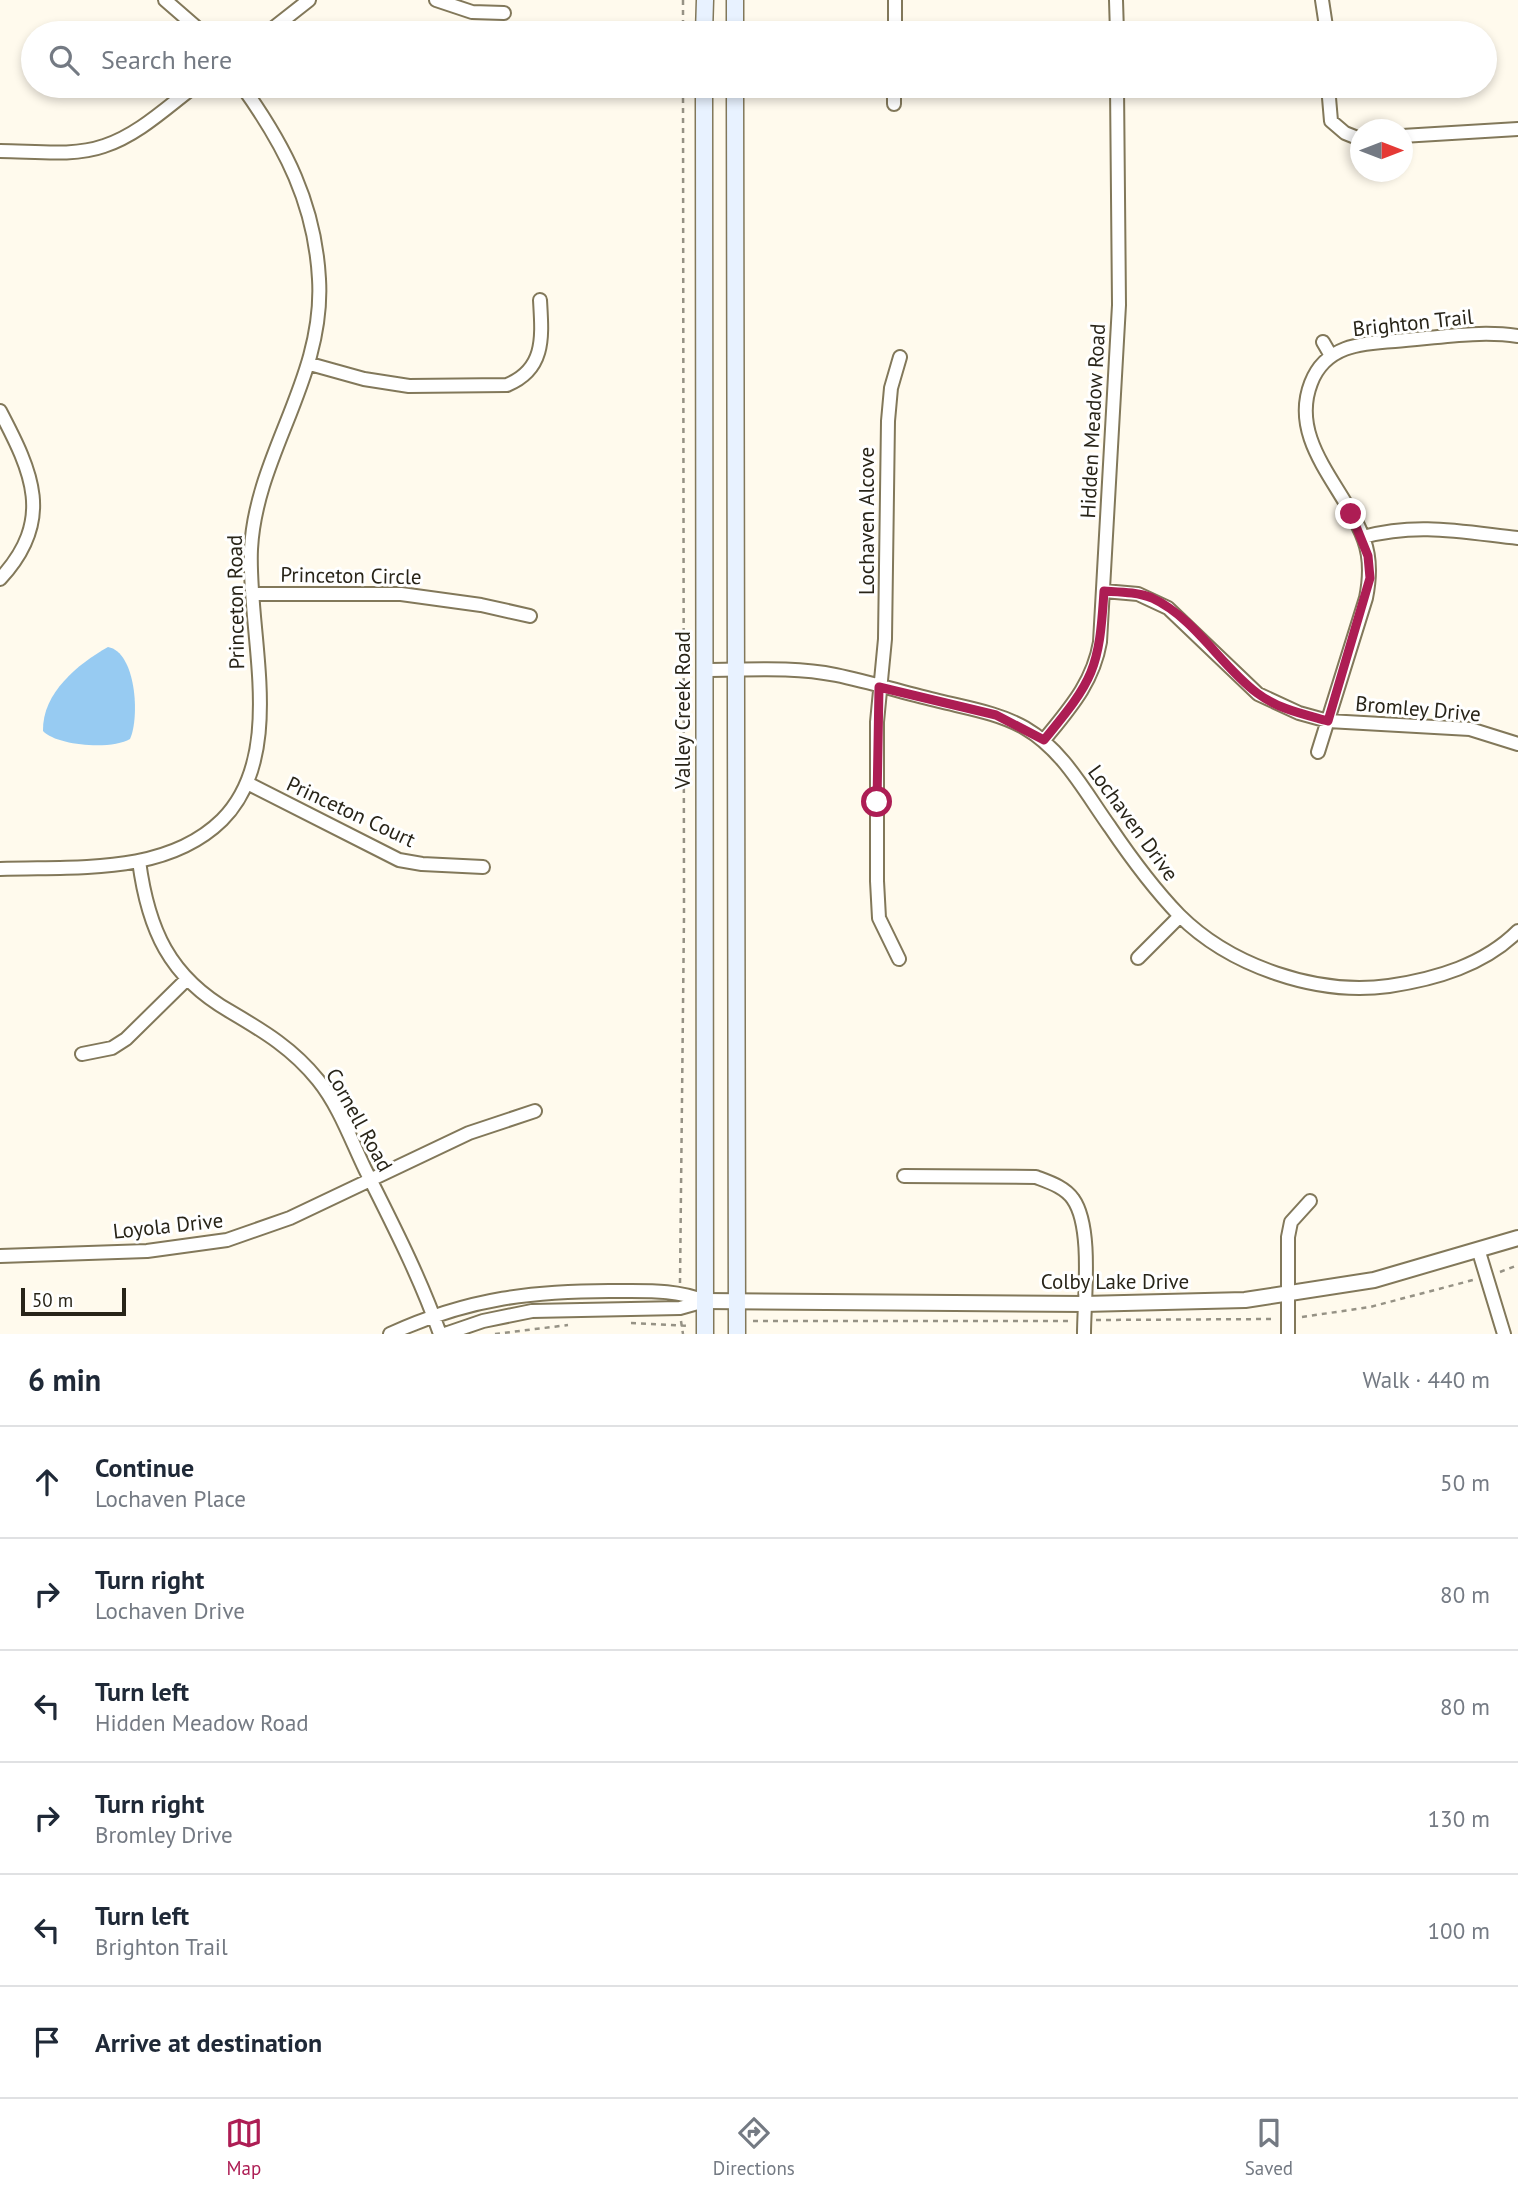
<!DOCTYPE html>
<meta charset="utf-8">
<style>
body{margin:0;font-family:"PT Sans",sans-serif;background:#f6f6f7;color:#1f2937}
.compass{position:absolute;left:1350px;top:119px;width:63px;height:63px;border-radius:50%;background:#fff;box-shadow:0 4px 10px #0003;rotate:90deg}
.scale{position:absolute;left:21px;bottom:18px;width:105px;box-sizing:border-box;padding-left:7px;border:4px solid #282418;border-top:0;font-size:19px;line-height:24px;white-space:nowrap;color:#282418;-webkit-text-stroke:5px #fff;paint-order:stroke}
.stop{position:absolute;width:21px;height:21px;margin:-16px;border:5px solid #ad1d54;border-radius:50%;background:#fff}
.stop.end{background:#ad1d54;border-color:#fff;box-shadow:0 2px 7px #0008}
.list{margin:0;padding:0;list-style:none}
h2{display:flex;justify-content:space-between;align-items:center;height:91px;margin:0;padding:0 28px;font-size:30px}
h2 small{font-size:23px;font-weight:400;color:#747a83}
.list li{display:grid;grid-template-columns:46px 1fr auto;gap:21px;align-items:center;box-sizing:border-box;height:112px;padding:0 28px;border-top:2px solid #e0e1e3}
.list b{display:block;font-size:26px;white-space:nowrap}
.list p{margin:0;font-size:23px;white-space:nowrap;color:#747a83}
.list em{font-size:23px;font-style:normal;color:#747a83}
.icon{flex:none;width:38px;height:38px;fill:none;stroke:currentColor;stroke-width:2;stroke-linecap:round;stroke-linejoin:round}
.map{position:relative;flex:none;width:1518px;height:1334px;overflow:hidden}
.search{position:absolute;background:#fff;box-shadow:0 4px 10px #0003;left:21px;right:21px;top:21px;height:77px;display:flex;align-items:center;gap:18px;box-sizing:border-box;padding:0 24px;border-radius:38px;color:#747a83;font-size:26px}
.sheet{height:763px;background:#fff}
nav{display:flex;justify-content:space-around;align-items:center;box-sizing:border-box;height:98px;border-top:2px solid #e0e1e3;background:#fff;font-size:19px;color:#747a83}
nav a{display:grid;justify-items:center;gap:4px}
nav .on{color:#ad1d54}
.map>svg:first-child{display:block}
</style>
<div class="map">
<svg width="1518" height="1334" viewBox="0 0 1518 1334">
<rect width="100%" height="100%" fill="#fffaed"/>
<path fill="#97cbf2" d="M108,647C136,652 140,717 130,739C112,750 57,746 43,731C42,693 78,664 108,647Z"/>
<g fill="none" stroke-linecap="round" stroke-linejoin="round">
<defs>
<path id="minor" d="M165,0L203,33
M436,0L472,12L504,13
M1116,0L1117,33
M1322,0L1327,33
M267,33L309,0
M895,33V0
M1328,86L1331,121L1345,133L1360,139
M894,104V86
M1402,136L1518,129
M0,151C33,151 73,157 104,146C138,135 167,107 195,86
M1323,342L1330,354
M310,364L364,379L409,386L507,385C546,369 542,336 540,300
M1363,537C1417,522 1463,532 1518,538
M0,579C55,520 32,472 0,411
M1104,591L1138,594L1168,608L1258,694L1299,713L1328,721L1470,729L1518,744
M252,594H401L481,605L530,616
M704,670C747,670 793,666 836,675C870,682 905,693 939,701C967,708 999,713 1025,728C1063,750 1085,792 1110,827C1131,858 1153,888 1179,915C1230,966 1317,996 1389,986C1436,979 1484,965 1518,931
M1044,740C1069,709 1093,683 1100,642L1119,305L1117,86
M1318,752L1366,598C1370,578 1371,559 1364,540C1346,488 1288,442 1311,383C1325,346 1360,343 1395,341C1435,338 1478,330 1518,336
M247,783L399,860L422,864L483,867
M139,861C148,929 169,977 231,1012C265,1032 293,1049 318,1080C339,1106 351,1140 365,1169C392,1223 420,1277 440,1334
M0,869C73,866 165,876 222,820C288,754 247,633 251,549C256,454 325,379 319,279C315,204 285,146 242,86
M1138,958L1180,916
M899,959L879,918L877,881V722L885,639L888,421L891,388L900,357
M82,1054L112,1048L126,1039L187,979
M904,1176L1036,1177C1049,1182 1065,1187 1073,1199C1093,1227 1084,1299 1084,1334
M1479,1252L1504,1334
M0,1256L147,1251L227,1240L290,1218L469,1133L535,1111
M390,1334C468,1298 536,1290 621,1291C652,1291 676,1290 705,1301
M445,1334L483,1321L532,1311L680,1308L705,1301
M1288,1334V1237L1291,1222L1310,1201"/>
<path id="tertiary" d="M705,1301L1084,1304L1245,1300L1374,1280L1518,1238"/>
<path id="secondary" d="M704,33L705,0
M735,33V0
M704,86L705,1334
M735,86L737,1334"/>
</defs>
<use href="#minor" stroke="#82785a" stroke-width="16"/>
<use href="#tertiary" stroke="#82785a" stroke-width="18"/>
<use href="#secondary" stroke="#82785a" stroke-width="19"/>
<path stroke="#969285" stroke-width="2.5" stroke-dasharray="5 5" stroke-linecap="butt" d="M683,0V33
M1500,1272L1518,1265
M680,1283L684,916L683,86
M1302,1317L1370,1307L1473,1280
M1096,1320L1274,1319
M681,1321L683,1334
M753,1321H1072
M631,1323L690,1326
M495,1334L568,1325"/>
<use href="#minor" stroke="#fff" stroke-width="12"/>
<use href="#tertiary" stroke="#fff" stroke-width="14"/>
<use href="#secondary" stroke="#e8f2ff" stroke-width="16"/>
</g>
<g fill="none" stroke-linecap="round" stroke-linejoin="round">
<path stroke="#ad1d54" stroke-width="9" d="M877,802L879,687L996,715L1044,740C1094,679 1099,670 1104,591C1120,592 1137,592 1152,598C1195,618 1220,665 1257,693C1278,709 1303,714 1328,721L1370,578L1368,556L1351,514"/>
</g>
<g text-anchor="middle" stroke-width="6" stroke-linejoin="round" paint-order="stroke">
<g font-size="21" fill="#282418" stroke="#fff">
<text transform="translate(1413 323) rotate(-6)" y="7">Brighton Trail</text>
<text transform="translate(1093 421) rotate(-87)" y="7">Hidden Meadow Road</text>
<text transform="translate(867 521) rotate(-90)" y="7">Lochaven Alcove</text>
<text transform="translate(351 576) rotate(1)" y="7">Princeton Circle</text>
<text transform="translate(236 602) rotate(-91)" y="7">Princeton Road</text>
<text transform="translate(1418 709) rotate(5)" y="7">Bromley Drive</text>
<text transform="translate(683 710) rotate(-90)" y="7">Valley Creek Road</text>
<text transform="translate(351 812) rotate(25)" y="7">Princeton Court</text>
<text transform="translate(1133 823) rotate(54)" y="7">Lochaven Drive</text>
<text transform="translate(359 1120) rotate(61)" y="7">Cornell Road</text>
<text transform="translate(168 1226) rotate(-6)" y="7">Loyola Drive</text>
<text x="1115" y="1289">Colby Lake Drive</text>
</g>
</g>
</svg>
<svg class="compass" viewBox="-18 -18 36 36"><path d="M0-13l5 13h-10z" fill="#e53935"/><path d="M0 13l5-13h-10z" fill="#747a83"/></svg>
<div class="scale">50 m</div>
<div class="stop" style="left:877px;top:802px"></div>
<div class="stop end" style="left:1351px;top:514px"></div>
<div class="search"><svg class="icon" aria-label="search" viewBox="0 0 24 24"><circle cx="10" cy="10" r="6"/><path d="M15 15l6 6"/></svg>Search here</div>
</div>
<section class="sheet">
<h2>6 min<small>Walk · 440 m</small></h2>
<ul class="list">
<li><svg class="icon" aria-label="ahead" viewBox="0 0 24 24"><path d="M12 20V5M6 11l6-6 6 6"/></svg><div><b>Continue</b><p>Lochaven Place</p></div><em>50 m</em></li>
<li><svg class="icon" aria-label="right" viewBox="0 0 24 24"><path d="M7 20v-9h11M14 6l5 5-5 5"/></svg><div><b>Turn right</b><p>Lochaven Drive</p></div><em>80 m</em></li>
<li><svg class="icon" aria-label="left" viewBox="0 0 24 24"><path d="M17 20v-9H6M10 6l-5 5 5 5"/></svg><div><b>Turn left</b><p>Hidden Meadow Road</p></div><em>80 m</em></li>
<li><svg class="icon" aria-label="right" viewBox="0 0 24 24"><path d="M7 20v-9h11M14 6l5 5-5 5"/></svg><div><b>Turn right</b><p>Bromley Drive</p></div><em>130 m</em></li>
<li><svg class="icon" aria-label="left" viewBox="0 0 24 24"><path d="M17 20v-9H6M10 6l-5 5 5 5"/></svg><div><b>Turn left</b><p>Brighton Trail</p></div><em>100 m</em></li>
<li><svg class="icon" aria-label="arrive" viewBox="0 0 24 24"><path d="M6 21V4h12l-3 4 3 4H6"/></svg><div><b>Arrive at destination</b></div></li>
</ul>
</section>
<nav>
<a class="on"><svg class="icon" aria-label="map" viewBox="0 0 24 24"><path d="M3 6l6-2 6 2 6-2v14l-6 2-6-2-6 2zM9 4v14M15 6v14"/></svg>Map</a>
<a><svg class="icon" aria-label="directions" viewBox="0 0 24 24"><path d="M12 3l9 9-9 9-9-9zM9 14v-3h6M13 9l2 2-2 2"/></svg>Directions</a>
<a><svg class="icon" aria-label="saved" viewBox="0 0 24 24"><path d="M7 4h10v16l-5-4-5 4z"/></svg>Saved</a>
</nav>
